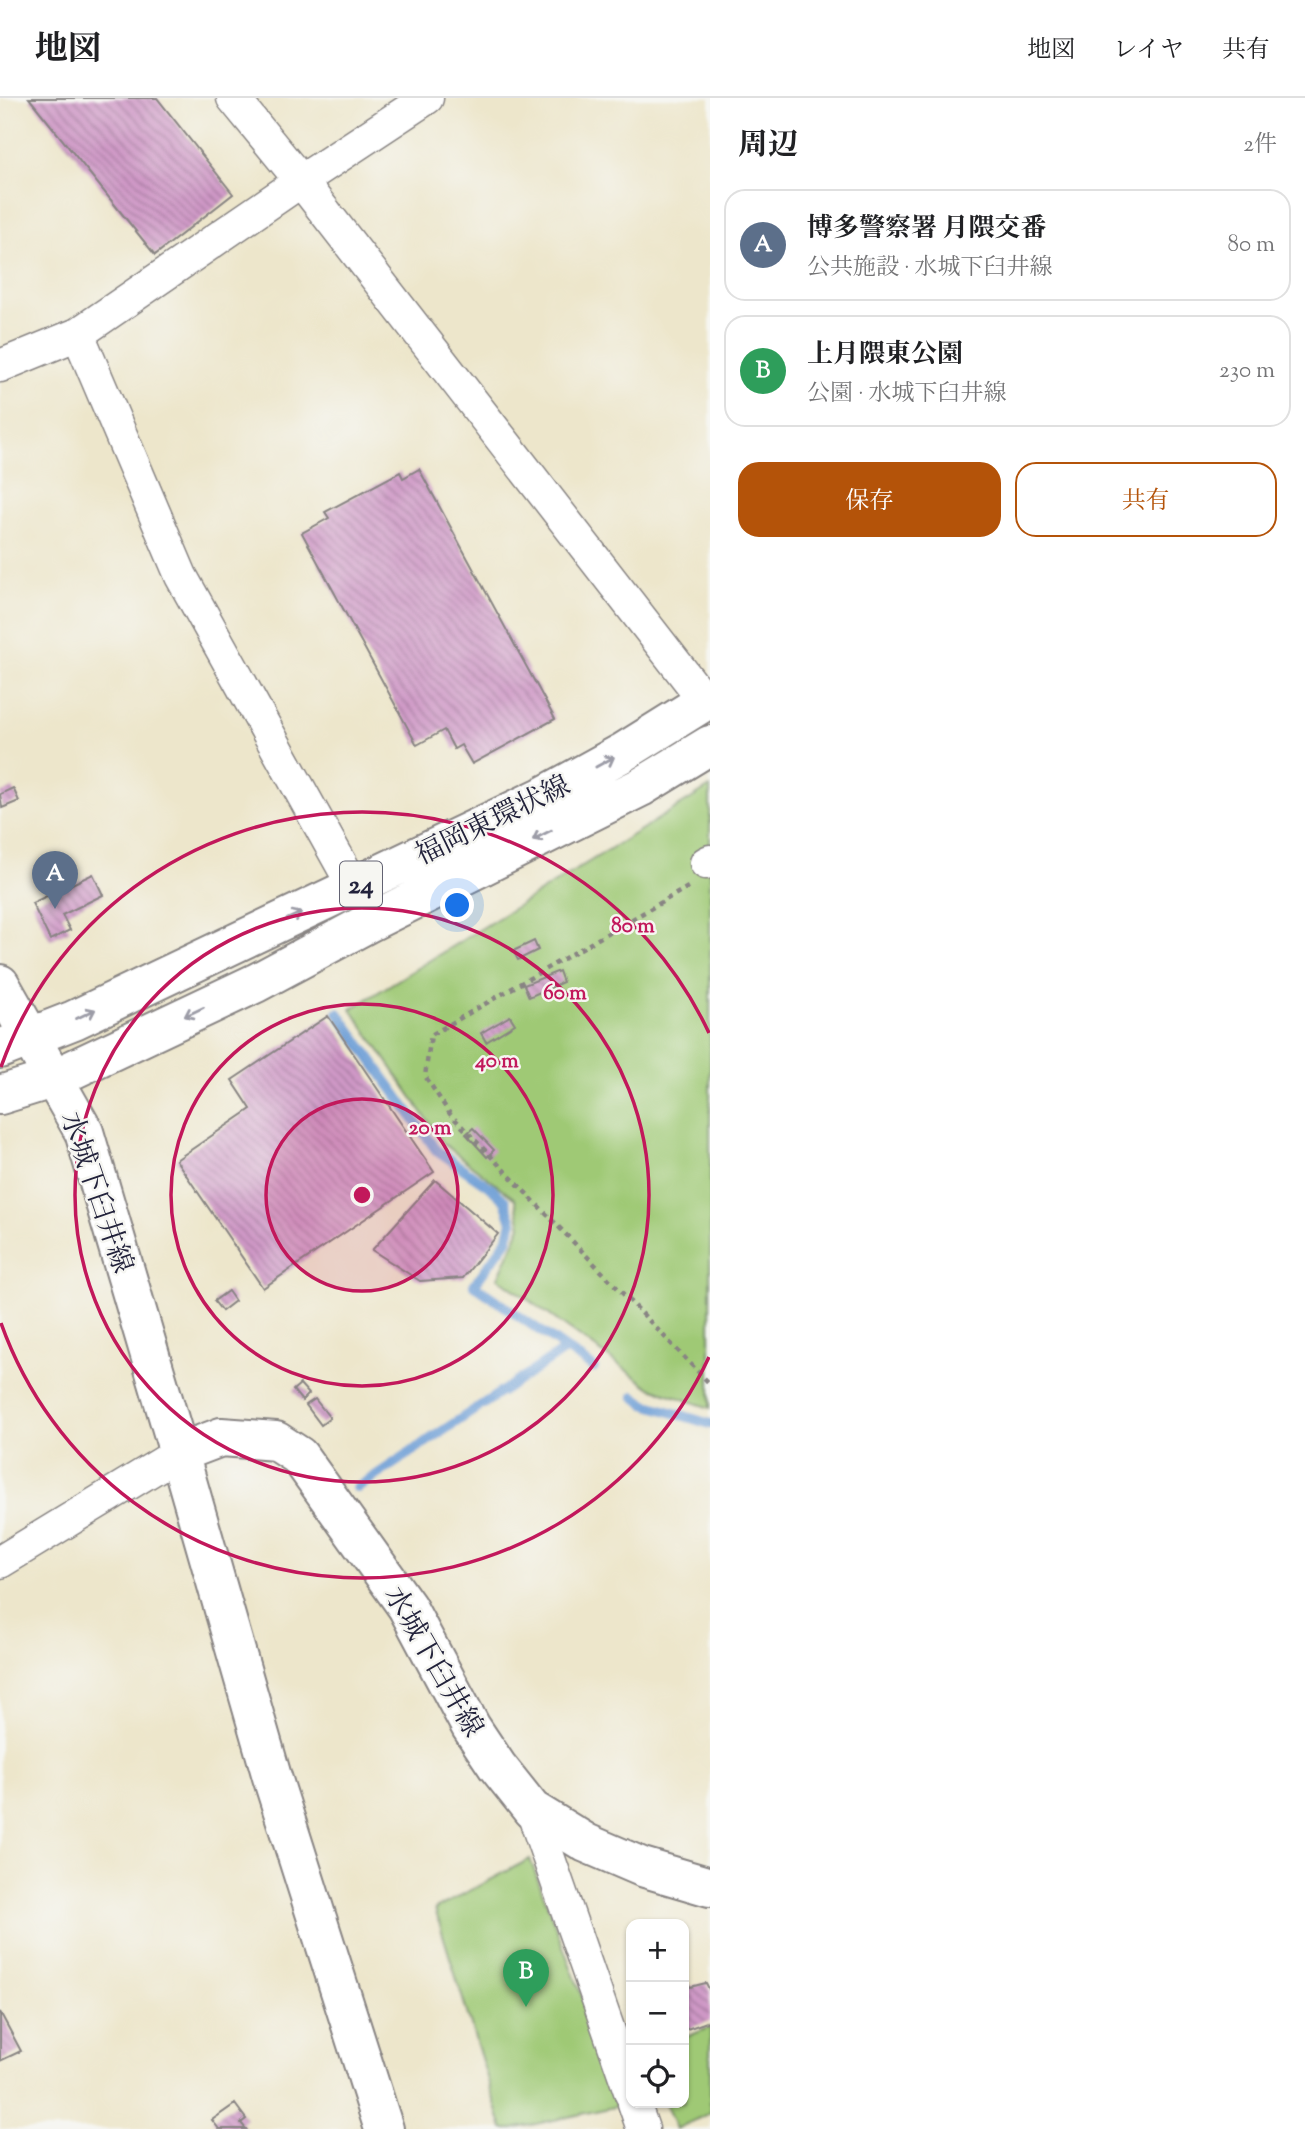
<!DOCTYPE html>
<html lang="ja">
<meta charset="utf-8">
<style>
body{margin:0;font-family:"Sorts Mill Goudy","Noto Serif JP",serif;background:#f2f2f2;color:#202124}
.controls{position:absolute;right:21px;bottom:21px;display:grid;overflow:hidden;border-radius:14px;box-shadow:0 2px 5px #0004}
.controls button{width:63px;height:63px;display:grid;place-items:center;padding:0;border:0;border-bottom:2px solid #e0e0e0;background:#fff;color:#202124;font:35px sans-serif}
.you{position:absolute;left:458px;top:808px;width:24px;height:24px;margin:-18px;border:5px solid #fff;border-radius:50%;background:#1a73e8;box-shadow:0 0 0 10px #1a73e833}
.badge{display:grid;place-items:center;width:46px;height:46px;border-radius:50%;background:#b45309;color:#fff;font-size:23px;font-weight:700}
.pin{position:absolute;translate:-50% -58px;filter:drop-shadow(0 2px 4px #0008)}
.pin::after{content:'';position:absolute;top:37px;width:24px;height:21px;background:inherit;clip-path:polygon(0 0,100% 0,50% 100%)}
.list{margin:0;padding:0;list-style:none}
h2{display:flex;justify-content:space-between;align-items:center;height:91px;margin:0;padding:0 28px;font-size:30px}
h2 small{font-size:23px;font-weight:400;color:#757577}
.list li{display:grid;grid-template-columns:46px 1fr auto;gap:21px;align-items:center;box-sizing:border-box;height:112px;margin:0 14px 14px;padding:0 14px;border:2px solid #e0e0e0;border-radius:21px}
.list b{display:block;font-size:26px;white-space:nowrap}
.list p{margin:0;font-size:23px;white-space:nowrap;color:#757577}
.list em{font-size:23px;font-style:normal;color:#757577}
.actions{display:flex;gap:14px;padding:21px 28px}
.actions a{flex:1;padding:16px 0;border:2px solid #b45309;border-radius:21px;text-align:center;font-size:24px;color:#b45309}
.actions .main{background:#b45309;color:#fff}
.icon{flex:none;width:38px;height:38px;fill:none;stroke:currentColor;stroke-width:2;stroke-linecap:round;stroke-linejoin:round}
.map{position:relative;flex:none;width:710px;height:2031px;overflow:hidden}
header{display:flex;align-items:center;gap:42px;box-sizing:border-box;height:98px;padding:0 35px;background:#fff;border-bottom:2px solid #e0e0e0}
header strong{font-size:33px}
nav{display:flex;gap:38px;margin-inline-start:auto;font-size:24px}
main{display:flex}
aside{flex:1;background:#fff}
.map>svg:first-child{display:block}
</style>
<header>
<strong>地図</strong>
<nav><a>地図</a><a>レイヤ</a><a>共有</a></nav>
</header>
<main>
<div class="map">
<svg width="710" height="2031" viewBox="0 0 710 2031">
<defs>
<pattern id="building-back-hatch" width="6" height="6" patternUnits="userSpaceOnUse" patternTransform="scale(1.75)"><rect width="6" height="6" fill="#cf98c6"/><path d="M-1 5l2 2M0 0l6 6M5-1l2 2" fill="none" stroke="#a87ca2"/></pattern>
</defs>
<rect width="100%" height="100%" fill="#f6f6f2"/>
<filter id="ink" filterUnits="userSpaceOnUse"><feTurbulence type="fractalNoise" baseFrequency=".0143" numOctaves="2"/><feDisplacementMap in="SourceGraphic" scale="14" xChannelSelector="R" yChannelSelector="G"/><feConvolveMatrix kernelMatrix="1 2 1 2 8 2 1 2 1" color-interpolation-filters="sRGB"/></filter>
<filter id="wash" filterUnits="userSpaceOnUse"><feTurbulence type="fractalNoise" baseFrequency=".00686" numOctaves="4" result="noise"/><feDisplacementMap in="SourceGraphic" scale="28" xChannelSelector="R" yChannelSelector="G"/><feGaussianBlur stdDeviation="1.57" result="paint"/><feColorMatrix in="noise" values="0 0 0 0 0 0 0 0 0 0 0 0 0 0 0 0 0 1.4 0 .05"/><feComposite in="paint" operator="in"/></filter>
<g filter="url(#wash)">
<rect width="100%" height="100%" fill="#ede6cb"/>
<path fill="#9fc975" stroke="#607658" stroke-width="2" d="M710,689V1310L651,1290L498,1180L521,1128L515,1101L444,1046L351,911Z
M530,1761L623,2007L513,2031H503L435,1811Z
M710,1929V2015L676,2031L665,2005H684V1940Z"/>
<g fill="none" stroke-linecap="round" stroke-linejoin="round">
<path stroke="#6a9cd5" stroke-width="10" d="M338,915L436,1052L491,1090L505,1103L512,1124L507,1142L474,1187L594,1270
M634,1298L645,1306L710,1326
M357,1390L566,1251"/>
</g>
<g id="blocks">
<path fill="url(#building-back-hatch)" d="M29,0H157L233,96L155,157Z
M419,371L555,621L472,666L461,647L454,651L444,632L417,647L302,435L329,420L325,414L400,374L403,380Z
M13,690L19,703L2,710L0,696Z
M93,776L103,797L62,817L70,832L50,842L32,805Z
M534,843L538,852L518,862L513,853Z
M559,873L563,884L529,899L524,887Z
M328,918L434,1074L263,1190L176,1062L251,1011L232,982Z
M510,918L515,926L486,944L481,935Z
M473,1030L494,1052L487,1059L466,1036Z
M435,1082L498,1136L463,1180L420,1183L372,1152Z
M228,1193L235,1203L222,1213L214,1203Z
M300,1286L309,1296L302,1303L293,1292Z
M315,1301L330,1320L321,1327L306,1307Z
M687,1883L690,1889L706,1885L710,1893V1923L684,1932V1884Z
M0,1914L21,1953L0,1963Z
M235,2006L246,2021L241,2025L246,2031H219L212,2022Z"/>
</g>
</g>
<g filter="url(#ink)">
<use href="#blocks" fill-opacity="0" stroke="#888483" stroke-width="2"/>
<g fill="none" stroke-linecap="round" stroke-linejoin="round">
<defs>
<path id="minor" d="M233,0L301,83L705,603
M78,236L181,478L354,789
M0,268L78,236L301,83L427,0
M706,765L710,763
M0,1464L179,1355
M532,1712L631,1996
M634,2005L643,2031"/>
<path id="major" d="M0,886L84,1034L179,1355L272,1679L384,2031
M0,951L74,922L542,699L622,655L710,600
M0,997L55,980L256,885L368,825L641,689L710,647
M179,1355L221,1339L276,1343L299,1358L407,1509L471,1629L497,1668L532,1712L586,1745L642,1769L710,1789"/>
</defs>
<use href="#minor" stroke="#888483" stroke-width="35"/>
<use href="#major" stroke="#888483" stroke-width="42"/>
<path stroke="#888483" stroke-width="4.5" stroke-dasharray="5 5" stroke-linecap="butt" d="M688,789L431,937L425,978L450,1016L710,1286"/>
<use href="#minor" stroke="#fff" stroke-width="32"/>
<use href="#major" stroke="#fff" stroke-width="38"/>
</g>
<defs><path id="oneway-shaft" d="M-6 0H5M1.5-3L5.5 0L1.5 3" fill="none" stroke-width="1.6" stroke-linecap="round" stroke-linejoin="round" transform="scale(1.75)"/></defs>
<g stroke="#9c9ca7">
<use href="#oneway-shaft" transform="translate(605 664) rotate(-29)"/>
<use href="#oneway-shaft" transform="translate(542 737) rotate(153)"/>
<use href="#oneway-shaft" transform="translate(292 819) rotate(-25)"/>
<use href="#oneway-shaft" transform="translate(194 914) rotate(154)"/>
<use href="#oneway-shaft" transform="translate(86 916) rotate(-26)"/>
</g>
</g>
<circle cx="362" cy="1097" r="96" fill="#c2185b" fill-opacity=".12"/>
<g fill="none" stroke="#c2185b" stroke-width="3.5">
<circle cx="362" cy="1097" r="96"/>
<circle cx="362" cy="1097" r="191"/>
<circle cx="362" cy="1097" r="287"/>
<path d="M709 1259A383 383 0 0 1 1 1225M1 969A383 383 0 0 1 709 935"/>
</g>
<g text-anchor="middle" stroke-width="5" stroke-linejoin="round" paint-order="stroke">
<rect fill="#f6f6f2" stroke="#626272" stroke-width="2" x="340" y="763.5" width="42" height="45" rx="5"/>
<g font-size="26" font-weight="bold" fill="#22223b">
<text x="361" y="795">24</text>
</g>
<g font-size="28" fill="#22223b" stroke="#f6f6f2">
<text transform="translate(492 721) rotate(-26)" y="10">福岡東環状線</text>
<text transform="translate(98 1094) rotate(71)" y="10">水城下臼井線</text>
<text transform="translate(435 1563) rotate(60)" y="10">水城下臼井線</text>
</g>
</g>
<circle cx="362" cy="1097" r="10" fill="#c2185b" stroke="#f6f6f2" stroke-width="3.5"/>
<g font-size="21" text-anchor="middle" font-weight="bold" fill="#c2185b" stroke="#f6f6f2" stroke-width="5" stroke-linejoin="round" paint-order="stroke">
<text x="633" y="834">80 m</text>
<text x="565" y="901">60 m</text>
<text x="497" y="969">40 m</text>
<text x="430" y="1036">20 m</text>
</g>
</svg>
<div class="controls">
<button>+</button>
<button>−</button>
<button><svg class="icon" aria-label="locate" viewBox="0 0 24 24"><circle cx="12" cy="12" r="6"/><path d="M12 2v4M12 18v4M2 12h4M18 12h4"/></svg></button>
</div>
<div class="you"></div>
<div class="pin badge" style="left:55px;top:811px;background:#5c6f8a">A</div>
<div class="pin badge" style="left:526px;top:1909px;background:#2e9e5b">B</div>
</div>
<aside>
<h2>周辺<small>2件</small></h2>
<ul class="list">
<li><span class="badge" style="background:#5c6f8a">A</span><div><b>博多警察署 月隈交番</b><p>公共施設 · 水城下臼井線</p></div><em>80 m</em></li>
<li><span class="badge" style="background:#2e9e5b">B</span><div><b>上月隈東公園</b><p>公園 · 水城下臼井線</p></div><em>230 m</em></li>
</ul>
<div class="actions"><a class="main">保存</a><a>共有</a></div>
</aside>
</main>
